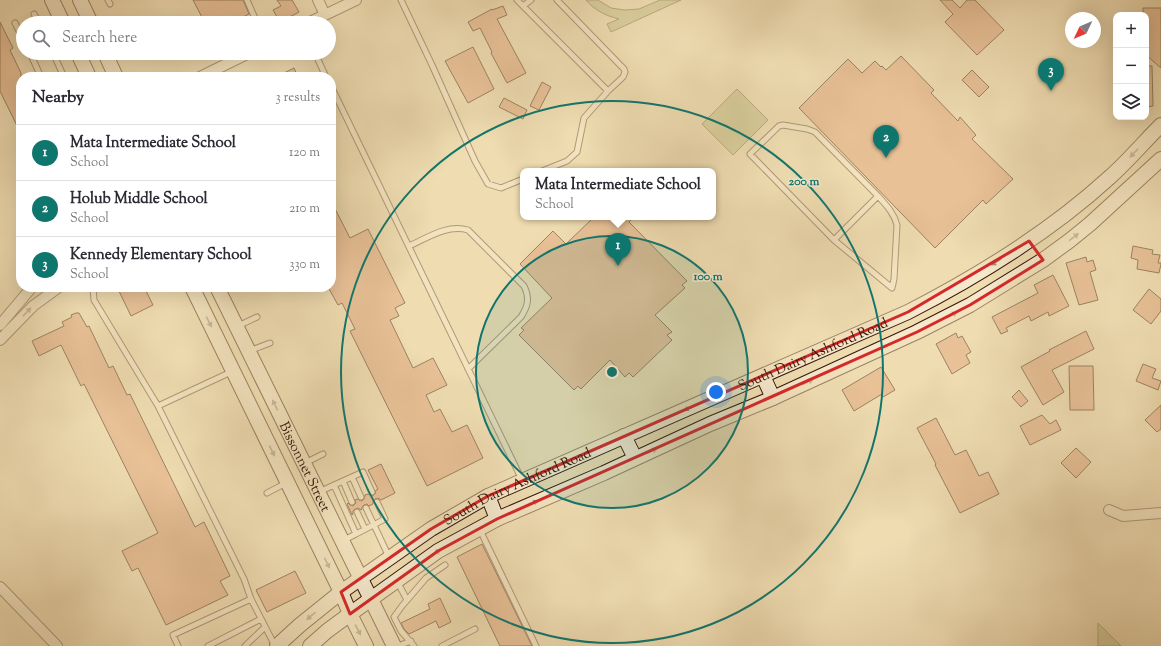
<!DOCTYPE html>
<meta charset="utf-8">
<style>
body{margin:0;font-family:"Sorts Mill Goudy",serif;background:#f2f2f3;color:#2b2b33}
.controls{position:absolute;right:12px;top:12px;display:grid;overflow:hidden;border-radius:8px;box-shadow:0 4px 16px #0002}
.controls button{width:36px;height:36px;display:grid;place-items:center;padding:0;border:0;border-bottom:1px solid #e1e1e2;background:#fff;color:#2b2b33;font:20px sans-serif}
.compass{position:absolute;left:1065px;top:12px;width:36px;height:36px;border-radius:50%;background:#fff;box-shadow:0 4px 16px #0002;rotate:226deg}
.you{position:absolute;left:716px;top:392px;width:14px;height:14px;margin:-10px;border:3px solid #fff;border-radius:50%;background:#1a73e8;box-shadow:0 0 0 6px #1a73e833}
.badge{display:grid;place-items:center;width:26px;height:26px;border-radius:50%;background:#0f766e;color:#fff;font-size:13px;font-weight:700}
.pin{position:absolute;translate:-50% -33px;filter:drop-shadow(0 1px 2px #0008)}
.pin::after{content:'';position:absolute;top:21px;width:14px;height:12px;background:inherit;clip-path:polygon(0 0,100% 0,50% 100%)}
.popup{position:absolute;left:520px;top:168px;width:196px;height:52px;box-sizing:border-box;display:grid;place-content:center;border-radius:8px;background:#fff;filter:drop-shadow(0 1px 3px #0005);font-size:13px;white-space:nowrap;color:#7c7c81}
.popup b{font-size:15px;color:#2b2b33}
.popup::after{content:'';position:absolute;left:50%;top:100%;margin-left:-8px;border:8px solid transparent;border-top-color:#fff}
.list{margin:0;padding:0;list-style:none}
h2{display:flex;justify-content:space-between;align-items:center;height:52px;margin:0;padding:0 16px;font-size:17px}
h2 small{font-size:13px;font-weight:400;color:#7c7c81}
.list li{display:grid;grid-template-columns:26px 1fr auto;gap:12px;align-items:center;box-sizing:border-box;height:56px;padding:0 16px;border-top:1px solid #e1e1e2}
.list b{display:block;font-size:15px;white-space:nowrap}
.list p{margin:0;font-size:13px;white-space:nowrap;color:#7c7c81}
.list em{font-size:13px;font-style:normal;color:#7c7c81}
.icon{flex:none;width:22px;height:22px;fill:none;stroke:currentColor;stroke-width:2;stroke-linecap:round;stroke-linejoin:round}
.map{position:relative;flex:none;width:1161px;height:646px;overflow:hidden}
.search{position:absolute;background:#fff;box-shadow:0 4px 16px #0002;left:16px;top:16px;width:320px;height:44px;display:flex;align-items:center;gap:10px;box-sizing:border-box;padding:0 14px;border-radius:22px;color:#7c7c81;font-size:15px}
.panel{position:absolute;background:#fff;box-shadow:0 4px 16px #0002;left:16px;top:72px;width:320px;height:220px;border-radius:16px}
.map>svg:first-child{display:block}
</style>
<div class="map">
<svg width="1161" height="646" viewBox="0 0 1161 646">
<rect width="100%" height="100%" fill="#efdcb1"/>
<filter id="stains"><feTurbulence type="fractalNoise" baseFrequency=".005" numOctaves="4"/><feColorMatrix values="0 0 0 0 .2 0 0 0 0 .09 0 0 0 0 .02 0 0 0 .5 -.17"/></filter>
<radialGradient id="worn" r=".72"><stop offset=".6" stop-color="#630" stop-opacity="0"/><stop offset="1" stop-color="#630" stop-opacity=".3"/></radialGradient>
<path fill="#c1be86" stroke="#7c6a46" d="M586,0H598L611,8L625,10L639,9L660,0H681L611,32L607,24L619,19C606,16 594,10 586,0Z
M737,89L768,120L733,155L702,124Z
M1098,623L1121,646H1098Z"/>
<path fill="#e09f79" stroke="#361707" d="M193,0H243L249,14L231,23H205Z
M277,0H292L299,12L280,22L273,10L281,6Z
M940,0H952L960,8L967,0H975L1004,30L977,55L945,22L953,14Z
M503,6L507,15L497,19L526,73L507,83L491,53L492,52L480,28L473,31L468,22L492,9V10Z
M1143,8H1161V68L1146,55V15H1143Z
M0,22L13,48L10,50L21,73V134L0,91Z
M473,47L494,89L468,103L445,61Z
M901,56L934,90L931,93L958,121L960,117L976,135L972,139L1013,179L986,204L983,200L935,248L799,108L848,59L862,73L875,61L881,67L882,66L886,70Z
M1146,66H1152L1153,106L1146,107Z
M294,68L298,77H276Z
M972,70L989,87L979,97L962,80Z
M542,82L551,87L539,110L530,106Z
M504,98L527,110L523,119L499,107Z
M331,201L350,238L368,229L405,303L395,308L399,316L390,320L413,368L433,358L447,385L426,395L434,412L440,409L452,432L467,425L483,458L427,486L350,331L355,329L342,303L338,305L328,287H331Z
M594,217H634L629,222L687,281L682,285L685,288L655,315L672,332L667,335L672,340L633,377L629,373L625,377L610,360L581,389L578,386L574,390L519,335L524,330L521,328L552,298L520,264L553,231L566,244Z
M1133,246L1153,250L1152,254L1160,255L1158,263H1161V264L1159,273L1137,269L1138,260L1131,258Z
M1086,257L1087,262L1093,260L1096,270L1090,272L1098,300L1079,305L1066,263Z
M1053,275L1069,306L1049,316L1048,312L1031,321L1029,316L1006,328L1008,331L1001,334L992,317L1038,293L1034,285Z
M117,287H144L153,305L131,316Z
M1149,289L1161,299V311L1151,324L1133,310Z
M76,313H79L87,327L89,326L109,368L113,366L127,395L130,394L195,527L204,522L230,576L220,581L228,595L166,625L138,568L132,571L122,551L158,533L84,384L81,386L61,345L39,356L32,341L64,326L62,322L72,317L71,315Z
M1086,331L1094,349L1052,370L1064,392L1043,405L1021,367L1050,351L1049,350Z
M956,333L958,338L962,336L971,352L966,355L970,363L952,374L936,344Z
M1143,364L1156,369L1152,378L1161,381L1158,390L1136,381Z
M1069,366H1093L1094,410H1070Z
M881,367L895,390L883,397L882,394L854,411L842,390Z
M1019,390L1028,401L1021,407L1012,397Z
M1161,405V429L1157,432L1145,420Z
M1042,415L1050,424L1056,420L1061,430L1030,445L1020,426Z
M936,418L955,455L966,450L979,476L988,472L999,494L960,513L935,465L936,464L917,428Z
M1076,448L1091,462L1076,478L1061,463Z
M381,464L395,493L381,500L378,498L375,499L373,501V504L369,506L367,504L364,505L362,507V509L361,510L358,508L355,509L353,511V514L352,515L347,504L348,503L350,505L353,506L356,503L355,500L357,499L359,500L362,501L364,499L365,495L368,494L372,496L375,494L376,490L378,489L368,470Z
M482,544L532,646H500L457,557Z
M295,571L306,593L267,612L256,590Z
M440,598L451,622L439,628L436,621L409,634L404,629L401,623L430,609L428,604Z"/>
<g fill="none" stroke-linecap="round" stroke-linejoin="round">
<defs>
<path id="lane" d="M108,0L110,4
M247,0L257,23
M401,0L432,65L475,161L488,184L501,188L523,179
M517,0L608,91L584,118L577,152L567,161L542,171
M557,0L624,69L625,72L623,77L608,91
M523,6L531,0
M34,14L39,23
M15,23L23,39
M248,23L255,20
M30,53L41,77
M53,53L64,77
M315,53L326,77
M331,86L522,480
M783,125L807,129L815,132L878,196L834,240L750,154L779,126Z
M834,240L892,288L894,279L897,225C894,213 886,205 878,196
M409,246C427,238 447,224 468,230L524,286C530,298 528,306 521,317L468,369
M93,287L94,300L158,406L244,579L251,599L275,646
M238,326L257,317
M249,351L270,343
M158,406L231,372
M305,463L323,454
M352,477L361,497
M343,481L352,502
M334,485L363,472L372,492
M319,492L334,485L356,534L342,541
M267,493L286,483
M366,508L389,557
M357,512L365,529
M480,530L536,646
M356,534L385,519L377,502
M397,581L407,600
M178,646L173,635L251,599
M208,646L261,619
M245,646L265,627
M398,646L411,641
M414,646L401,631L394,617L402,606L426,578L445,565
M442,646L475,629"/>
<path id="street" d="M318,0L325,15
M308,23L356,0
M200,77L249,53
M0,325L32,287
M0,340L33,306L59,287
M1109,510L1123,516L1161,513
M0,587L57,646"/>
<g id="secondary">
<path d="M52,0L63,23"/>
<path d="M80,0L91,23"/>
<path d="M78,53L89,77"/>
<path d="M105,53L116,77"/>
<path d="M192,287L341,592L350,614L366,646"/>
<path id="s1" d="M217,287L394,646"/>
<path d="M763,376L773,398"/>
<path d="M624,436L635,458"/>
<path d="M488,496L497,519"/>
<path id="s2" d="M277,646L300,625L341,592L431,529L488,496L908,312C980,275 1050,232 1110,177C1128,161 1144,142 1161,125"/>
<path d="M310,646L327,631L350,614L438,551L497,519L604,473L710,424L773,398L917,332L970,305L1043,260L1069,241L1090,224L1161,159"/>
</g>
</defs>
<use href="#lane" stroke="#644832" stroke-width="7"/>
<use href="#street" stroke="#644832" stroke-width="12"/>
<use href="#secondary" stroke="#361707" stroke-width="16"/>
<use href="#lane" stroke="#f5e8cc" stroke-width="5"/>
<use href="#street" stroke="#f5e8cc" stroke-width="10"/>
<use href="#secondary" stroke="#f5e8cc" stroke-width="14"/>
</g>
<defs><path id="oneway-solid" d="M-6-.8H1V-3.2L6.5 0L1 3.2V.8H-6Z"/></defs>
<g fill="#9f8a73">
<use href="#oneway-solid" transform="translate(1134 153) rotate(134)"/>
<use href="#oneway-solid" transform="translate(1074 237) rotate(-37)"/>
<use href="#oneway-solid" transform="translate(996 262) rotate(148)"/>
<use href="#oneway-solid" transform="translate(27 312) rotate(-46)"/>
<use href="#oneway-solid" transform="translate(952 315) rotate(-28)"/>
<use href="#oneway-solid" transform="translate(209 322) rotate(64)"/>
<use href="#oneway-solid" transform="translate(808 382) rotate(-24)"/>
<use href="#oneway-solid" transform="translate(275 405) rotate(-116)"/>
<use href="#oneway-solid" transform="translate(689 408) rotate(157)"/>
<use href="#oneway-solid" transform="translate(272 451) rotate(64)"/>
<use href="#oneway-solid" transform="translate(652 451) rotate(-24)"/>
<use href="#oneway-solid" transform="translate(533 503) rotate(-23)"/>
<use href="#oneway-solid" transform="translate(436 553) rotate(-34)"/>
<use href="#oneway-solid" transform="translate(327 563) rotate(64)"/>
<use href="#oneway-solid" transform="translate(311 616) rotate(140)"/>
<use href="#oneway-solid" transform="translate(358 630) rotate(63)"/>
</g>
<path d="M0 0H1161V646H0ZM1029,241L1043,260L970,305L917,332L497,519L438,551L350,614L341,592L431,529L488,496L908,312Z" fill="#efdcb1" fill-opacity=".55" fill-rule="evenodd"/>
<path fill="none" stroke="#d62828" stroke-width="3" stroke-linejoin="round" d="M1029,241L1043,260L970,305L917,332L497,519L438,551L350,614L341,592L431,529L488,496L908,312Z"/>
<circle cx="612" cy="372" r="136" fill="#0f766e" fill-opacity=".12"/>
<g fill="none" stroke="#0f766e" stroke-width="2">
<circle cx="612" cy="372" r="136"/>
<circle cx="612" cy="372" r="271"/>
</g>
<g text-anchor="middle" stroke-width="3" stroke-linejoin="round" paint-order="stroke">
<g font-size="14" fill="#361707" stroke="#f5e8cc">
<text dy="5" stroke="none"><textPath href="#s2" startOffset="614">South Dairy Ashford Road</textPath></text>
<text dy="5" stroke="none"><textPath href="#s1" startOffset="200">Bissonnet Street</textPath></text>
<text dy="5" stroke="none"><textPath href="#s2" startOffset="290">South Dairy Ashford Road</textPath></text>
</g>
</g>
<circle cx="612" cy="372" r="6" fill="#0f766e" stroke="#f5e8cc" stroke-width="2"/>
<g font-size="12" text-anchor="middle" font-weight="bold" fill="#0f766e" stroke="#f5e8cc" stroke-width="3" stroke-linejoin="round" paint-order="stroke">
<text x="804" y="185">200 m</text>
<text x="708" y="280">100 m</text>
</g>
<rect width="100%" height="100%" filter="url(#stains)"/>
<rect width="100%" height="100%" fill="url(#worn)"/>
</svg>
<div class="controls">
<button>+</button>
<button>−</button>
<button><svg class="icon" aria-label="layers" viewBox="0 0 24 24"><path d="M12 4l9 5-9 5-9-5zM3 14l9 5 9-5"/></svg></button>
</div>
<svg class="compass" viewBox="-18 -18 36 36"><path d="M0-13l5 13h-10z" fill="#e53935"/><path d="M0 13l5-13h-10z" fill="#7c7c81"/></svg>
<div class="you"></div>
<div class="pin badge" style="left:618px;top:266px">1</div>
<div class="popup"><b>Mata Intermediate School</b>School</div>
<div class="pin badge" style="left:886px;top:158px">2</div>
<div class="pin badge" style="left:1051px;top:91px">3</div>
<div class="search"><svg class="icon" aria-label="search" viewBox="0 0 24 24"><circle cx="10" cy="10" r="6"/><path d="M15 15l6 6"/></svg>Search here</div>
<section class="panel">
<h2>Nearby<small>3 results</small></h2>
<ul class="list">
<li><span class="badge">1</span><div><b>Mata Intermediate School</b><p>School</p></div><em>120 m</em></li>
<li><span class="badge">2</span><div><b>Holub Middle School</b><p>School</p></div><em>210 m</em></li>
<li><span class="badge">3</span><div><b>Kennedy Elementary School</b><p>School</p></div><em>330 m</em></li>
</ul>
</section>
</div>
